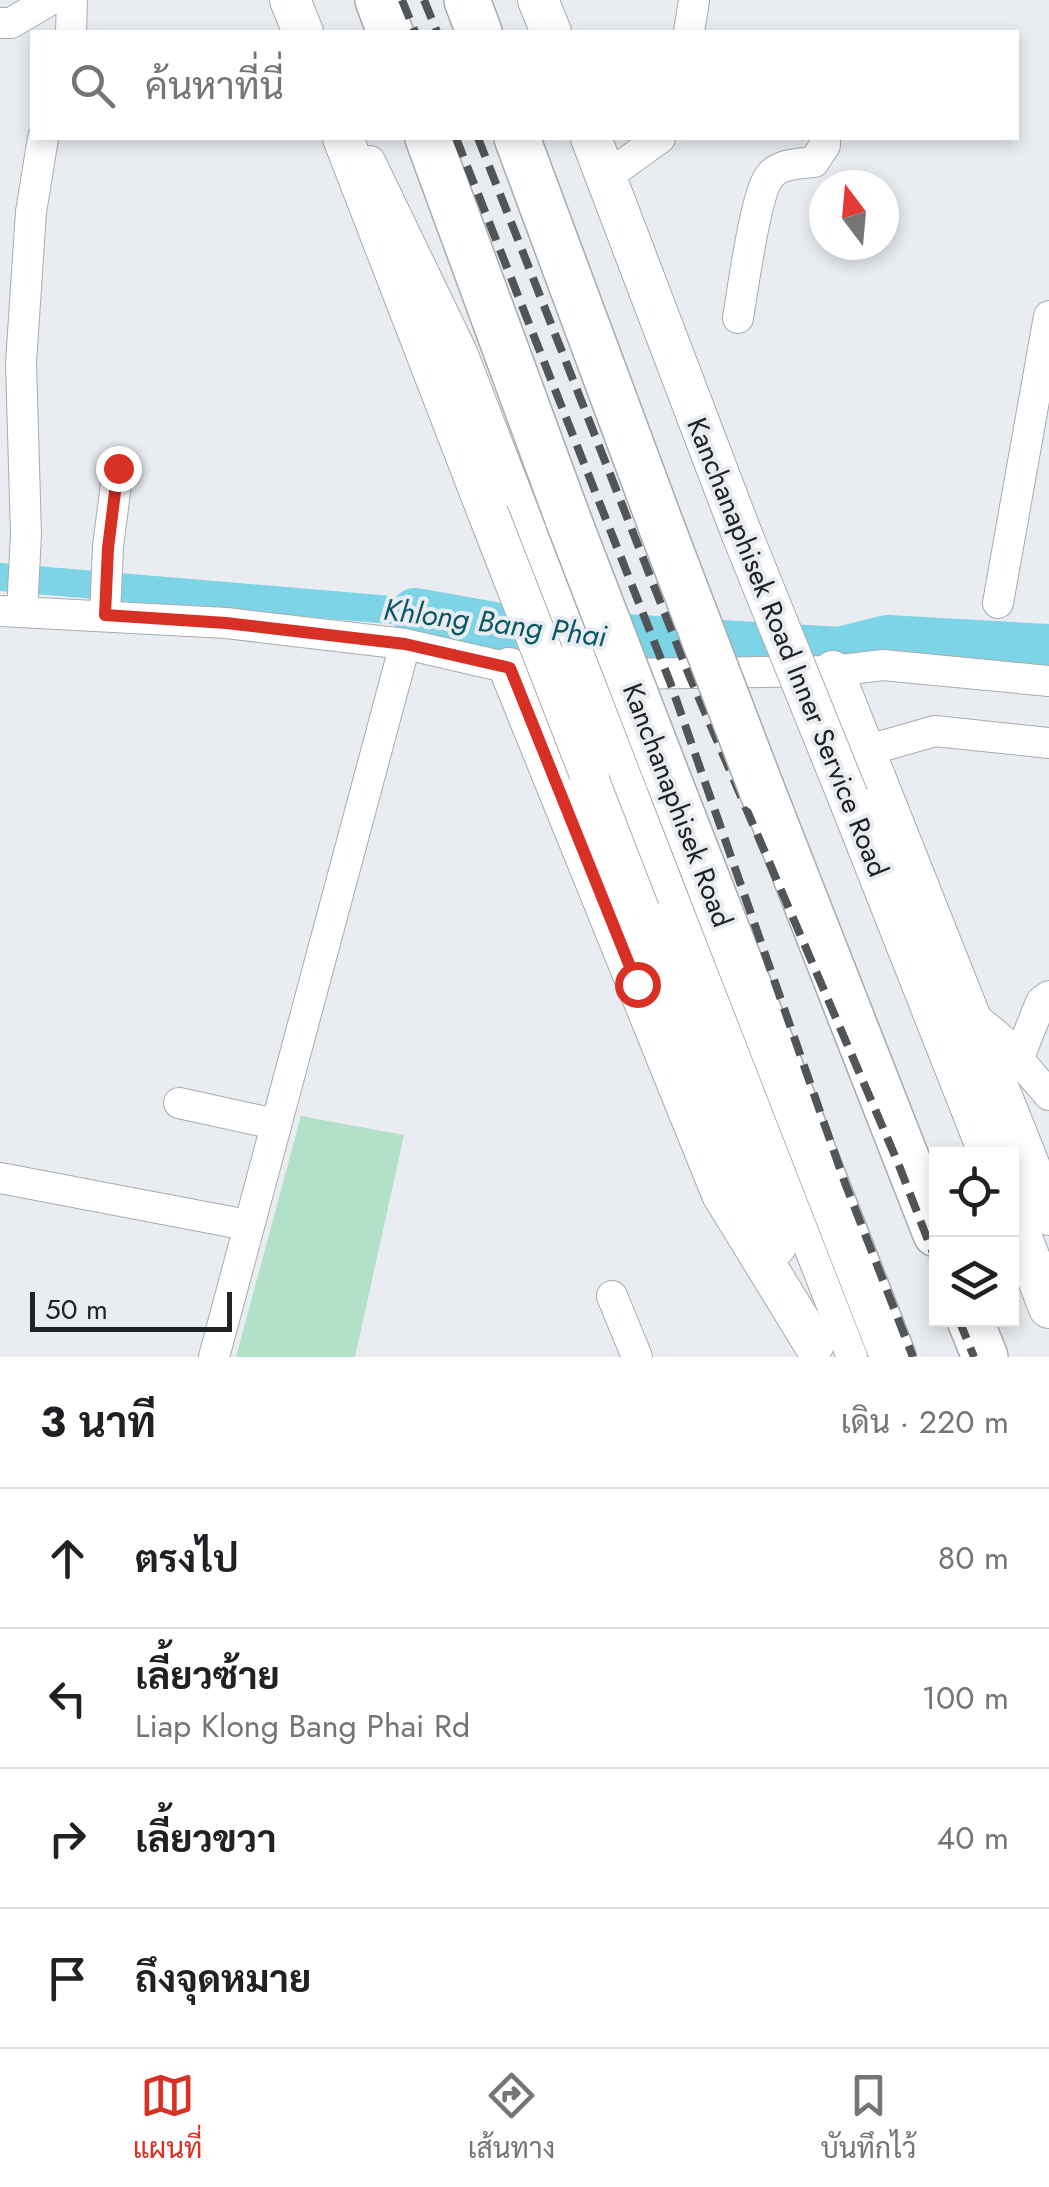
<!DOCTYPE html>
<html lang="th">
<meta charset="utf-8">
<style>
body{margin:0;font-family:Jost,Sarabun,sans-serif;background:#f2f2f2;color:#202124}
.controls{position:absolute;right:30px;bottom:30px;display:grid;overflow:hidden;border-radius:0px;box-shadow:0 5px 15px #0003}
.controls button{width:90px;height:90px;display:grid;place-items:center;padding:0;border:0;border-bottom:2px solid #e0e0e0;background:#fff;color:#202124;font:50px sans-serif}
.compass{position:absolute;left:809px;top:170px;width:90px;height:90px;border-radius:50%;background:#fff;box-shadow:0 5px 15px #0003;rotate:344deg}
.scale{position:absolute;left:30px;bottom:25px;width:202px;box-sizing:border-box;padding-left:10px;border:5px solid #202223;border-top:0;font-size:28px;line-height:35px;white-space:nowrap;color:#202223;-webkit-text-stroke:8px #e9edf2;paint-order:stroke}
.stop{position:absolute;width:30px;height:30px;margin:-22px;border:8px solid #d93025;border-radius:50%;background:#fff}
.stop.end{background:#d93025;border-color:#fff;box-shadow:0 2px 10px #0008}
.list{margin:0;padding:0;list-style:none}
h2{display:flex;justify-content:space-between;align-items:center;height:130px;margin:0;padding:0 40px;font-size:42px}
h2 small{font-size:32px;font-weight:400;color:#757577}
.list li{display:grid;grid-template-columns:65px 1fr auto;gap:30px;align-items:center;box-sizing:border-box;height:140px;padding:0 40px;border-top:2px solid #e0e0e0}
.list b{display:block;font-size:38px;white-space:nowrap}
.list p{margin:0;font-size:32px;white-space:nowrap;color:#757577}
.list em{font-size:32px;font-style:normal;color:#757577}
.icon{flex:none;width:55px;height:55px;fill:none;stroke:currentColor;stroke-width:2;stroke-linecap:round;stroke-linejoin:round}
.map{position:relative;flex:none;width:1049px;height:1357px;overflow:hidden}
.search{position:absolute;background:#fff;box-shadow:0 5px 15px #0003;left:30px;right:30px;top:30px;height:110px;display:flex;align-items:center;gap:25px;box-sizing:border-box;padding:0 35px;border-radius:0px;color:#757577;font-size:38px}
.sheet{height:690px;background:#fff}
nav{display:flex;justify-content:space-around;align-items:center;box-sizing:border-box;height:140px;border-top:2px solid #e0e0e0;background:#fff;font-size:28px;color:#757577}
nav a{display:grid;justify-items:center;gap:5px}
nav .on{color:#d93025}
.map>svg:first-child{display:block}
</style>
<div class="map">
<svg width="1049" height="1357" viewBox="0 0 1049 1357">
<rect width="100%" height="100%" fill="#e9edf2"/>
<path fill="#b3e0c8" d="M301,1116L404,1135L355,1357H236Z"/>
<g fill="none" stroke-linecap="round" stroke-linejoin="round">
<path stroke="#7dd4e7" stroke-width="28" d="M0,577L415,612"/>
<path stroke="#7dd4e7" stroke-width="48" d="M415,612L527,632L839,651L887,639L1049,648"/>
<defs>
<path id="minor" d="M0,23H11L50,0
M71,32L72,0
M689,32L694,0
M370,161L462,352L577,650
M606,177L660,138
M738,318C743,289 755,196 769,177C779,163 799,164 814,162L825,145V138
M998,603L1049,316
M0,611L226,623L405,644L509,668L527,669
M22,612L26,534L21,363L31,212L43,138
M105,615L108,547L118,468
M613,674L833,671L883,665L1049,681
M865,751L935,731L1049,743
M673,898L852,1357
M972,1015L1001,1039L1049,1095
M1018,1060L1041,1002L1049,996
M179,1103L275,1124
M0,1178L247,1225
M612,1296L637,1357
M214,1357L405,644"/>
<path id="major" d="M290,0L303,32
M538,0L551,32
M343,138L488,513
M591,138L741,532
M509,668L722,1194L814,1344
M833,671L1049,1215
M589,772L776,1246
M848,797L989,1154
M1012,1212L1049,1308"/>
<path id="highway" d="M378,0L390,32
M467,0L479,32
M428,138L568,519
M517,138L662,528
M668,779L893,1357
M762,790L936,1234
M970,1320L985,1357"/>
</defs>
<use href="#minor" stroke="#a7abaf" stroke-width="32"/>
<use href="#major" stroke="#a7abaf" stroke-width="42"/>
<use href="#highway" stroke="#a7abaf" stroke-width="48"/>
<use href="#minor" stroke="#fff" stroke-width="30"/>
<use href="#major" stroke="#fff" stroke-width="40"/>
<use href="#highway" stroke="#fff" stroke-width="45"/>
<path stroke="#525557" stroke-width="8" stroke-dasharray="20 10" stroke-linecap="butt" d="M402,0L415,32
M424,0L437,32
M456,138L670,682L845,1183L913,1357
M478,138L689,675L898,1163L936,1261
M959,1320L974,1357"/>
<defs>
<path id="minor-bridge" d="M577,650L673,898"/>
<path id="major-bridge" d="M488,513L589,772
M741,532L848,797"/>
<path id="highway-bridge" d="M568,519L668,779
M662,528L762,790"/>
</defs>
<use href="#minor-bridge" stroke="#a7abaf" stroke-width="32" stroke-linecap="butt"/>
<use href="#major-bridge" stroke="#a7abaf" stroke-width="42" stroke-linecap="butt"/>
<use href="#highway-bridge" stroke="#a7abaf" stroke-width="48" stroke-linecap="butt"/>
<use href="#minor-bridge" stroke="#fff" stroke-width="30"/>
<use href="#major-bridge" stroke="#fff" stroke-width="40"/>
<use href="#highway-bridge" stroke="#fff" stroke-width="45"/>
</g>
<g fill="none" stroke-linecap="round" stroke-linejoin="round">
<path stroke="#d93025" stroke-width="12" d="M118,468L108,548L105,615L226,623L405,644L510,668L637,984"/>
</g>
<g text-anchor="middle" stroke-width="8" stroke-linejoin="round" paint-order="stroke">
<g font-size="28" fill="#202223" stroke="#e9edf2">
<text transform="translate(788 647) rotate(68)" y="10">Kanchanaphisek Road Inner Service Road</text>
<text transform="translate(678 805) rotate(69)" y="10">Kanchanaphisek Road</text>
</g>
<g font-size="30" font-style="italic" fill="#0a5866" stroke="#e9edf2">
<text transform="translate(495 623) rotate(7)" y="10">Khlong Bang Phai</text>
</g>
</g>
</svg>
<div class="controls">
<button><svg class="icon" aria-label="locate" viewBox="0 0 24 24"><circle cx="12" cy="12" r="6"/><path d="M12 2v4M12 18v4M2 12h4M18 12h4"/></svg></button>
<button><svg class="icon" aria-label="layers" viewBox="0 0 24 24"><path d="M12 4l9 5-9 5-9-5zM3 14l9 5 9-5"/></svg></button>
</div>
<svg class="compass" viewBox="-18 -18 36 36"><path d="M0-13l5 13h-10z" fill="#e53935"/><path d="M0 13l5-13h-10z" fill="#757577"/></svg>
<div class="scale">50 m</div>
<div class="stop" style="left:637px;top:984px"></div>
<div class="stop end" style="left:118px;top:468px"></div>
<div class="search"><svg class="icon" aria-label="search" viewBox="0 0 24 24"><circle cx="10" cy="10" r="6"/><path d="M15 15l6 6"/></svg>ค้นหาที่นี่</div>
</div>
<section class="sheet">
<h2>3 นาที<small>เดิน · 220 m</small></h2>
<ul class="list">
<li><svg class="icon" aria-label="ahead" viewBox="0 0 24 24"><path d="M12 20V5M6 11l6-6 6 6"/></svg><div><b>ตรงไป</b></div><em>80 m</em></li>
<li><svg class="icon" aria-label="left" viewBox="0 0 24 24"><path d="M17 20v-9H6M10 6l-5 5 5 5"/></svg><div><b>เลี้ยวซ้าย</b><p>Liap Klong Bang Phai Rd</p></div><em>100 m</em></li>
<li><svg class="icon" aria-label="right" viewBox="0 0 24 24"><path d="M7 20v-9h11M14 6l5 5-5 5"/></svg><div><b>เลี้ยวขวา</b></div><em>40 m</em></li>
<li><svg class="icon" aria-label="arrive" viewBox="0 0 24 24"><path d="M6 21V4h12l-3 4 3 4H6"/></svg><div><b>ถึงจุดหมาย</b></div></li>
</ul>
</section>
<nav>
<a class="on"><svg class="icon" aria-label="map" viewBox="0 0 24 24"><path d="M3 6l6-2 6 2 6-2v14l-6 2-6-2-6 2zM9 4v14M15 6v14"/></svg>แผนที่</a>
<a><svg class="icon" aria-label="directions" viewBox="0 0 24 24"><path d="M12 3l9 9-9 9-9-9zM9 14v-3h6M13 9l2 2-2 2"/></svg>เส้นทาง</a>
<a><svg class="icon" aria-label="saved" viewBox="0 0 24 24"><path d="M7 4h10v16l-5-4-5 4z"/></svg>บันทึกไว้</a>
</nav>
